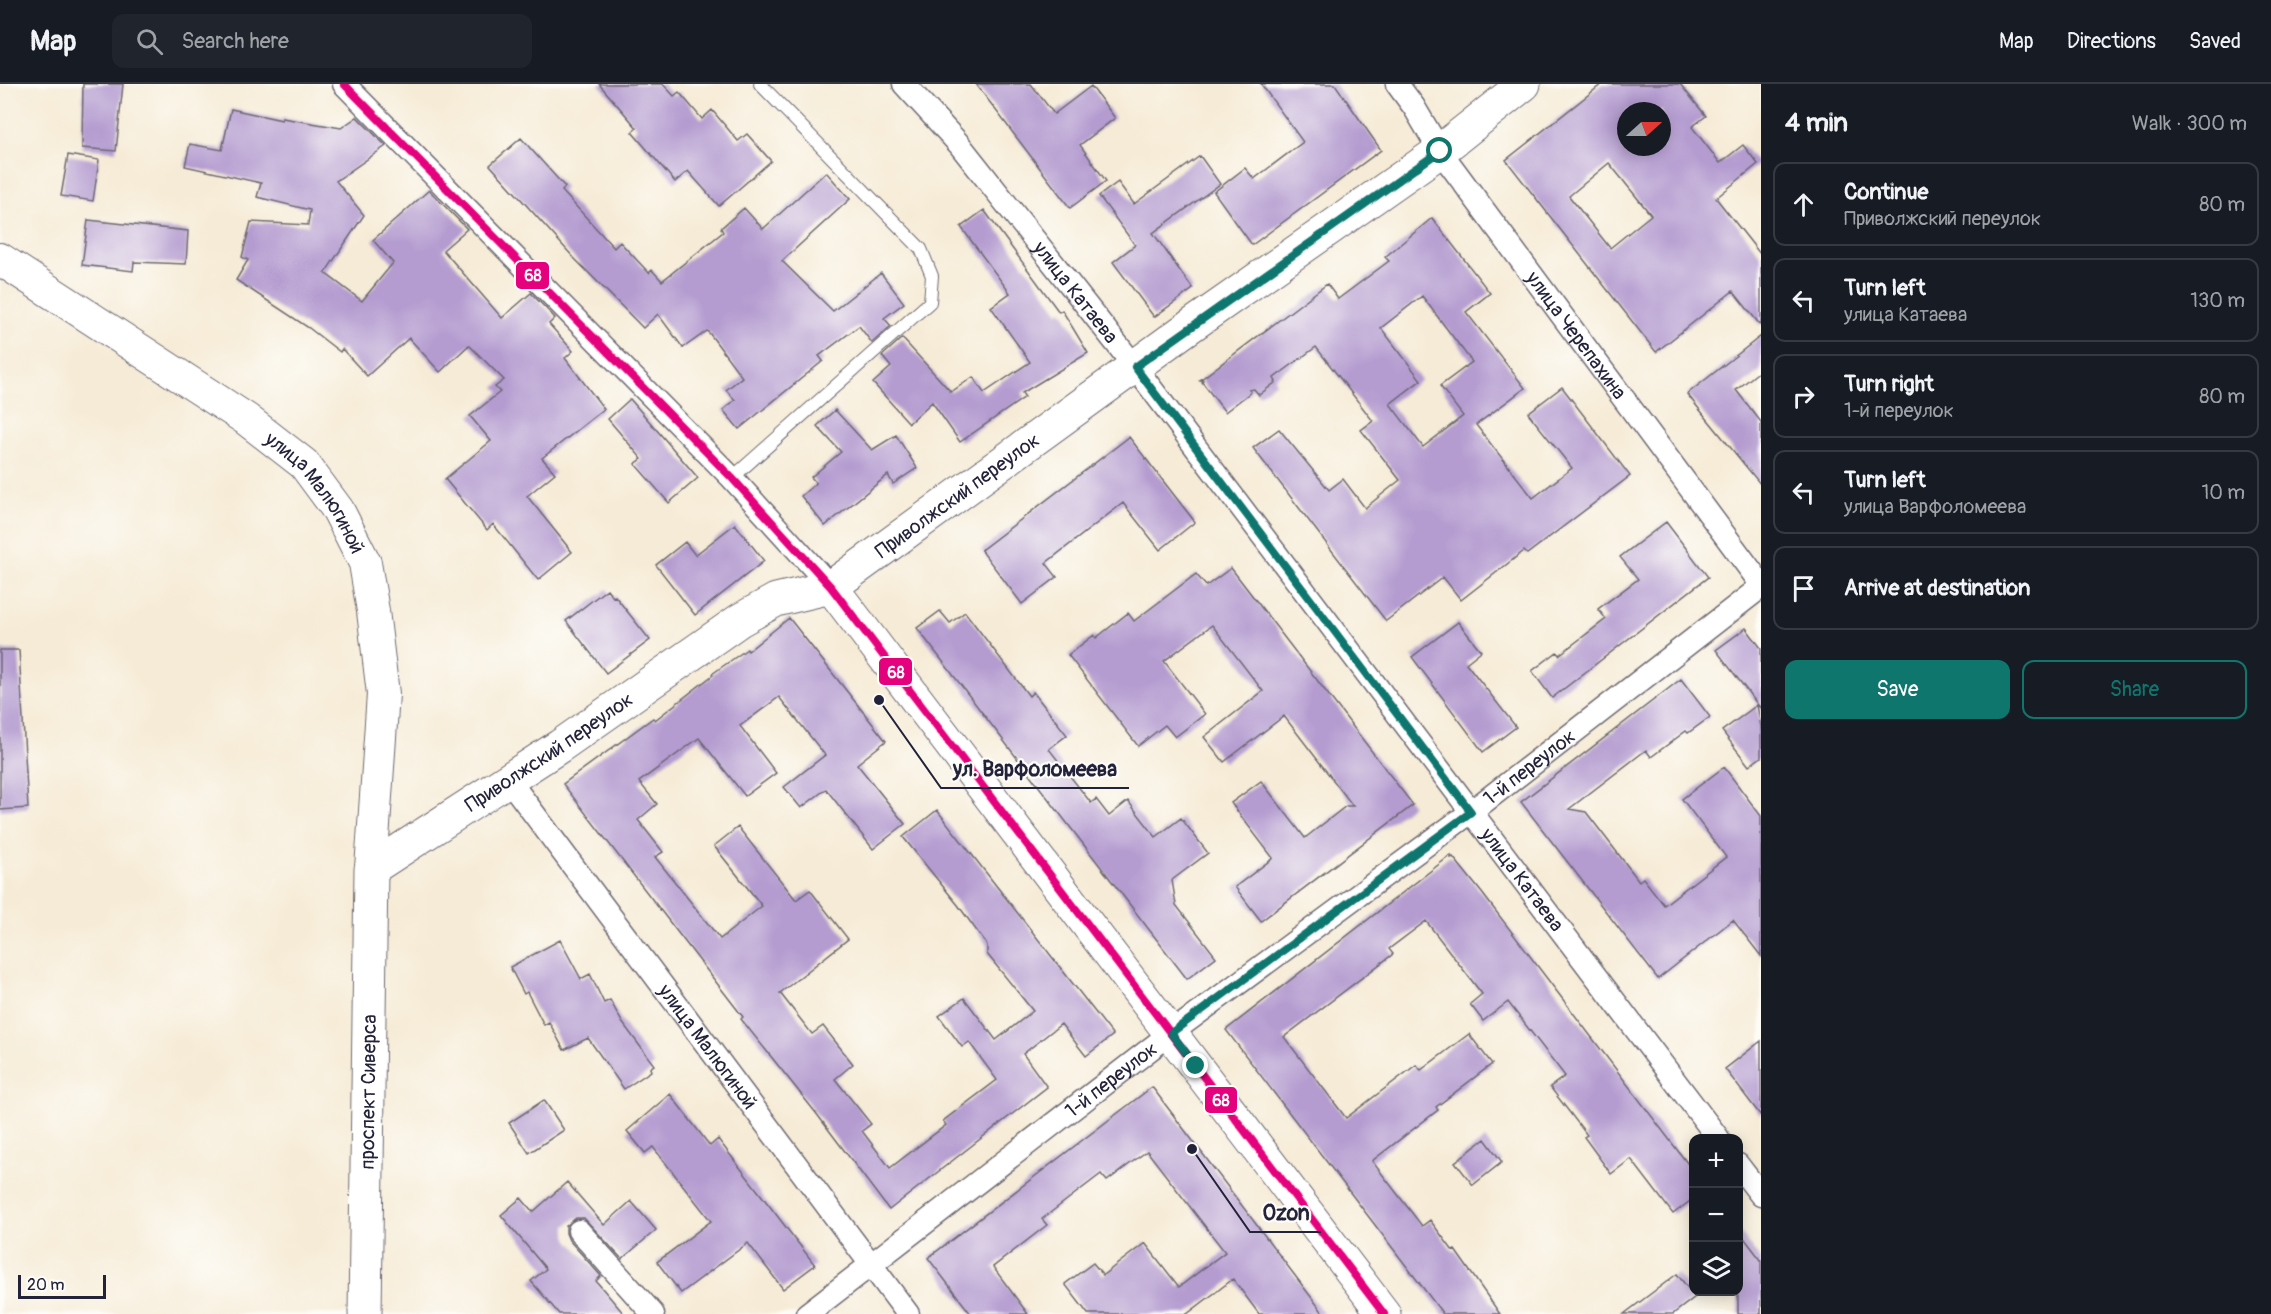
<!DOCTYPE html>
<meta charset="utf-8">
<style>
body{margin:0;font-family:Pangolin,sans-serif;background:#20242c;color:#f1f3f6}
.controls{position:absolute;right:18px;bottom:18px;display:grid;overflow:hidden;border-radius:12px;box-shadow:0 3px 15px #0003}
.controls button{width:54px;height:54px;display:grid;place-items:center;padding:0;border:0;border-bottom:2px solid #363941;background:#171b24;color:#f1f3f6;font:30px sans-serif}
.compass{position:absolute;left:1617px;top:18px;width:54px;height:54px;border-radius:50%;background:#171b24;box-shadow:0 3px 15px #0003;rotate:69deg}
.scale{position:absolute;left:18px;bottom:15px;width:88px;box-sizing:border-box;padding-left:6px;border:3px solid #22223b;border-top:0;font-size:16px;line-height:21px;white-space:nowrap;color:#22223b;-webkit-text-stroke:4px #fdfcf7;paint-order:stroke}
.stop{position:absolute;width:18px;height:18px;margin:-14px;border:4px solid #0f766e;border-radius:50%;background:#fff}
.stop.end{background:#0f766e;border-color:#fff;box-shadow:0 2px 6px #0008}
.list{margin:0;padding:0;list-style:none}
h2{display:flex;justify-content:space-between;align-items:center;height:78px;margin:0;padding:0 24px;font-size:26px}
h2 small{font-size:20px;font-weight:400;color:#9ea1a6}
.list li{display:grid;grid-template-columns:39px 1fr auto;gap:18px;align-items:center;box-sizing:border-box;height:84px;margin:0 12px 12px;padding:0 12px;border:2px solid #363941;border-radius:12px}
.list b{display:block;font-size:22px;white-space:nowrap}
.list p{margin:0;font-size:20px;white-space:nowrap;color:#9ea1a6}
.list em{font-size:20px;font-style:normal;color:#9ea1a6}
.actions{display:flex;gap:12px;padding:18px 24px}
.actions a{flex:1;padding:14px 0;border:2px solid #0f766e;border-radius:12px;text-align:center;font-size:21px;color:#0f766e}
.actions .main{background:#0f766e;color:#fff}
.icon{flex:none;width:33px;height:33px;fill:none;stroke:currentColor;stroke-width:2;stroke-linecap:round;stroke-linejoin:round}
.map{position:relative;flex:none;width:1761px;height:1230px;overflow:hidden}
header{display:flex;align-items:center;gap:36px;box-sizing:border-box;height:84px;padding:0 30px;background:#171b24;border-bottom:2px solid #363941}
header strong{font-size:28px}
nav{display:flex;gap:33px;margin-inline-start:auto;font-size:21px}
.search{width:420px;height:54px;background:#20242c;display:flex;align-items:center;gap:15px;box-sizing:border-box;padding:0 21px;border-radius:12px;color:#9ea1a6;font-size:22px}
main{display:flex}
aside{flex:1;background:#171b24}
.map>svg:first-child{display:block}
</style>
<header>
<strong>Map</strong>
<div class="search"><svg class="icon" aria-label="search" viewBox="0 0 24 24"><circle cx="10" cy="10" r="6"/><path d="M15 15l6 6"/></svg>Search here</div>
<nav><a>Map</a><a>Directions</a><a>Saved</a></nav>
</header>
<main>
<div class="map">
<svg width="1761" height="1230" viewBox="0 0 1761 1230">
<rect width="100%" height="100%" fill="#fdfcf7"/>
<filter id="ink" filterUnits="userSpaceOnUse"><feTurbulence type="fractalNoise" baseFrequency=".0167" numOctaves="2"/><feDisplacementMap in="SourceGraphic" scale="12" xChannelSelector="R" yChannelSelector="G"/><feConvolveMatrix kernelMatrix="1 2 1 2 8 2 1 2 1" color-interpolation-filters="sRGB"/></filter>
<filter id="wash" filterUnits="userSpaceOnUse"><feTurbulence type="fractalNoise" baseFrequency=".008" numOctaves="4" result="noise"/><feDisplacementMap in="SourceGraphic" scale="24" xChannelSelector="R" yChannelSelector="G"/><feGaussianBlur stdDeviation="1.35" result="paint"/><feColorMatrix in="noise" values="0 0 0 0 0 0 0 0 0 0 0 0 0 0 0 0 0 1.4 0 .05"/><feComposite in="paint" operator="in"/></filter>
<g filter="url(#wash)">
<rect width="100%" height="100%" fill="#f6ebd6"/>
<g id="blocks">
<path fill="#b49bd0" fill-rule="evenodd" d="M83,0H123L116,67L82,64Z
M599,0H663L674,12L679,8L702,35L712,26L738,57L747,50L771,77L719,122L688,87L675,98L632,48L637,44Z
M976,0H1031L1054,30L1091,2L1115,34L1080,61L1106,97L1070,124Z
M1261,0H1335L1381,66L1252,161L1214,108L1245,84L1254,95L1303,58Z
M1602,0H1680L1706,32L1692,43L1720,79L1743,61L1758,80L1716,114L1761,171V242L1733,207L1656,268L1506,76ZM1626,27H1662V63H1626ZM1609,79L1651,131L1610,164L1569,112Z
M231,25L282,36V34L341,44L357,33L386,62L336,97L364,131L325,189L362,217L393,179L373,156L429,106L467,145L443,166L502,234L531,209L555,234L549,240L573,267L565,274L604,325L542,374L555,389L527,412L572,468L538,496L493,440L487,446L445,395L491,357L470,332L500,308L495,303L504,296L469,261L440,288L409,254L367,292L342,265L340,268L309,244L236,196L248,176L242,173L251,138L308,141L310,126L257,113L261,99L185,82L190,60L222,66Z
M521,54L565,103L562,107L614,164L620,158L649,189L652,186L662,197L723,148L721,144L744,124L763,145L826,88L850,115L782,177L833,227L881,189L904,219L884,234L891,242L872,259L859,242L819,272L823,277L739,345L723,326L735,316L726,306L742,293L710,250L707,247L683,264L658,230L643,244L575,175L490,81Z
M68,71L99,76L93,117L61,112Z
M1200,72L1220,100L1153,149L1193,205L1154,233L1113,178L1135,161L1099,112L1118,98L1134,120Z
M984,126L1059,228L1062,226L1088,269L1022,309L1025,313L960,358L932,318L909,339L873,299L891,283L882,272L902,254L951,308L973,293L984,309L1030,278L991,223L1010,209L961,143Z
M1432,134L1490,209L1466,228L1525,304L1476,341L1533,414L1572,384L1528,329L1562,303L1630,392L1527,470L1524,467L1461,516L1443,493L1386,537L1253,364L1279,345L1329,406L1343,395L1365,424L1400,396L1361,346L1373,337L1316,263L1274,294L1276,298L1259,311L1254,305L1249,306L1251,308L1225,328L1202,298L1203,296H1200L1327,200L1338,215L1389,177L1385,173ZM1422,212L1472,278L1440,302L1463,332L1423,363L1390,320L1421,296L1381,244Z
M88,136L188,147L186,180L134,178L133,187L82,181Z
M1761,252V286L1736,306L1761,338V401L1687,310Z
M630,315L698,394L669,419L635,380L642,375L608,335Z
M835,326L872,366L896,351L917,384L893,400L888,391L825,442L801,412L816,399L811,393L841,368L817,342Z
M1129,353L1195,438L1160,466L1123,419L1046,479L1057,493L1022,520L981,466Z
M1666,438L1708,493L1552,614L1532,587L1557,568L1559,571L1606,535L1598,525L1638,495L1620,473Z
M735,440L764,477L695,531L656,481L685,458L695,471Z
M1231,484L1413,721L1261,837L1235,803L1273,774L1231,719L1261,697L1305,754L1346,722H1353L1284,632L1224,678L1204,653L1263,607L1212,541L1164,577L1205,630L1175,653L1165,641L1138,662L1068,571L1094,551L1096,554L1128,529L1134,537L1196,490L1206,502Z
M607,505L613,513L615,512L650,556L606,589L566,537Z
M940,527L950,539L965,528L1029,612L1033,608L1067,651L1049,665L1091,719L1096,715L1109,732L1128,717L1156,753L1181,734L1208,769L1172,796L1176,821L1216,873L1187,895L917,544Z
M789,534L886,657L857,680L905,740L873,765L826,705L801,724L784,703L825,671L779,613L740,642L776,689L745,712L699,654L639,698L657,720L638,736L663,768L655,773L720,855L762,822L714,762L738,743L796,816L810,806L848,855L780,909L812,950L823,942L853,980L835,995L871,1040L862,1047L890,1084L946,1041L943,1037L997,996L969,958L962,963L939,932L964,914L996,956L1033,927L987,870V861L958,821L903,753L937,726L1113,951L1086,972L1061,940L1023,970L1047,1003L889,1126L816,1029L741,935L743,933L563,700L653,634L655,636L713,591L712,590L747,565L748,567Z
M1458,538L1481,567L1466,579L1516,643L1483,668L1412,573Z
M1746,544L1761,564V625L1716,566Z
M0,566H19L28,724L0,726Z
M1681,595L1710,633L1688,649L1686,647L1651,673L1646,666L1569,725L1586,728L1639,797L1643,794L1664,821L1726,773L1682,715L1724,683L1761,732V872L1733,836L1658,895L1521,718Z
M1757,621L1761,643V673L1749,682L1722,647Z
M1451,771V774L1453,773L1482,809L1694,1088V1114L1673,1130L1631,1075L1611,1090L1584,1053L1587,1051L1550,1003L1565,992L1508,918L1483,937L1470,920L1482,910L1426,837L1389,865L1393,870L1284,953L1346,1034L1416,981L1421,986L1469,950L1492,980L1436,1023L1438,1026L1372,1077L1422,1142L1430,1136L1453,1167L1455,1166L1500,1230H1443L1226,946Z
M560,856L581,895L590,890L604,919L610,916L622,938L654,981L650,984L651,987L624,1005L588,954L564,966L549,938L544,941L527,908L524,910L510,883Z
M1761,957V1032L1725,985Z
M1152,1003L1324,1230H1259L1233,1195L1187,1230H1088L1065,1200L1093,1179L1103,1191L1145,1159L1179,1203L1225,1168L1147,1067L1107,1097L1101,1090L1042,1135L1047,1141L993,1183L1028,1230H971L928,1174Z
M670,1010L710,1062L718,1055L815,1181L783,1205L748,1159L681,1209L657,1178L711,1137L653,1063L645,1069L627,1047Z
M544,1016L564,1046L529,1069L509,1039Z
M1485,1055L1502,1078L1473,1101L1455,1078Z
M567,1098L604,1141L631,1117L656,1146L622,1175L584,1134H576L566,1142V1149L569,1156L601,1192L596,1197L624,1230H559L531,1197L546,1185L501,1131L521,1114L533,1128Z
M1738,1146L1761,1176V1230H1738Z
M1677,1190L1695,1213L1673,1230H1624Z"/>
</g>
</g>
<g filter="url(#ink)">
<use href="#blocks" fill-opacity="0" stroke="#6c6871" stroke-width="1.5"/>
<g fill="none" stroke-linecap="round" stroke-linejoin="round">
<defs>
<path id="lane" d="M732,394L930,218L932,192L921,165L760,0"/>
<g id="street">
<path d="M344,0L732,394L831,503"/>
<path id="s1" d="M904,0L959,60L1135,283L1718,1054"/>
<path id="s2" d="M1397,0L1414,23L1440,67L1761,500"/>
<path id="s3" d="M508,695L908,1230"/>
<path d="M1738,1081L1761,1111"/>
<path d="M579,1147L653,1230"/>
<path id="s4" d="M807,1230L1171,949L1471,728L1761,503"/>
</g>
<g id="secondary">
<path id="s5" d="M0,175L246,335L304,380L338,426L365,479L373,527L383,610L371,785"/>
</g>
<g id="primary">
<path d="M831,503L1384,1230"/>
<path id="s6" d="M365,1230L371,785L560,662L740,536L776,516L831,503L1182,248L1440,67L1524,0"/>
</g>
</defs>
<use href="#lane" stroke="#6c6871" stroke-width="14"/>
<use href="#street" stroke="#6c6871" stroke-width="25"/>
<use href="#secondary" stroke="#6c6871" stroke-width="34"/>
<use href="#primary" stroke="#6c6871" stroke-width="35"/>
<use href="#lane" stroke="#fff" stroke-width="12"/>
<use href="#street" stroke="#fff" stroke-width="22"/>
<use href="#secondary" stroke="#fff" stroke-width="32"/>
<use href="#primary" stroke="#fff" stroke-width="33"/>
<defs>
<path id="bus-1" d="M344,0L732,394L831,503L1384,1230"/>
</defs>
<use href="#bus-1" stroke="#fdfcf7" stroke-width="12"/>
<use href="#bus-1" stroke="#e5007d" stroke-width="8"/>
</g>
</g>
<g fill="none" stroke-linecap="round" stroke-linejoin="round" filter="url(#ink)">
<path stroke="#0f766e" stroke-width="8" d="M1196,982L1171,949L1471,728L1135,283L1440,67"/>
</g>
<g text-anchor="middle" stroke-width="4.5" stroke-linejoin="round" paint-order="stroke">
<g font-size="20" fill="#22223b" stroke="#fdfcf7">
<text dy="7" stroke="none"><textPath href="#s1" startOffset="270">улица Катаева</textPath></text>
<text dy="7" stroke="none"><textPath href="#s2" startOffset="309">улица Черепахина</textPath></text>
<text dy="7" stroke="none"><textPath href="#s5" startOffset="396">улица Малюгиной</textPath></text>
<text dy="7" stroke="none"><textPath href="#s6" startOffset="1144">Приволжский переулок</textPath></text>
<text dy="7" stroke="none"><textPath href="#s6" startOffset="658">Приволжский переулок</textPath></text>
<text dy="7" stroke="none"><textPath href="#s4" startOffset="906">1-й переулок</textPath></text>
<text dy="7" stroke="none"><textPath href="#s1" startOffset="1008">улица Катаева</textPath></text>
<text dy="7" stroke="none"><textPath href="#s3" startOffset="334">улица Малюгиной</textPath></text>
<text dy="7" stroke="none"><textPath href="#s4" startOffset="384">1-й переулок</textPath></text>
<text dy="7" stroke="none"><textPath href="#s6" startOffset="222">проспект Сиверса</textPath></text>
</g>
</g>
<path fill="none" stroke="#22223b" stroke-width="2" d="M879 616L941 704H1129M1192 1065L1250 1148H1321"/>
<g fill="#22223b" stroke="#fdfcf7" stroke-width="2">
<circle cx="879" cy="616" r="6"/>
<circle cx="1192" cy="1065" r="6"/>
</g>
<g font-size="21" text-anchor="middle" font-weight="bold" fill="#22223b" stroke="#fdfcf7" stroke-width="4.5" stroke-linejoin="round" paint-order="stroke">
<text x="1035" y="692">ул. Варфоломеева</text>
<text x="1286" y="1136">Ozon</text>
</g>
<g stroke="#fdfcf7" stroke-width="2">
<rect x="515" y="177" width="35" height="29" rx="6" fill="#e5007d"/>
<rect x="878" y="573" width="35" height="29" rx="6" fill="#e5007d"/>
<rect x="1204" y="1002" width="34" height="28" rx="6" fill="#e5007d"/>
</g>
<g font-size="16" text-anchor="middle" font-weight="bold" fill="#fff">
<text x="533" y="197">68</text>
<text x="896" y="594">68</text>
<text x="1221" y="1022">68</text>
</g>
</svg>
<div class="controls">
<button>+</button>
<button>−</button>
<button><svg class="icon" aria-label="layers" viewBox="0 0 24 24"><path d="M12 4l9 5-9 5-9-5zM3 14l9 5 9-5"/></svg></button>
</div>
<svg class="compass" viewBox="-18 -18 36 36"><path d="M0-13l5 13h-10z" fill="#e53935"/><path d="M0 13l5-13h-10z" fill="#9ea1a6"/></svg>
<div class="scale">20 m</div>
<div class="stop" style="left:1440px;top:67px"></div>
<div class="stop end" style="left:1196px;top:982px"></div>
</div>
<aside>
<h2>4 min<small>Walk · 300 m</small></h2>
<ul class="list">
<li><svg class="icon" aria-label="ahead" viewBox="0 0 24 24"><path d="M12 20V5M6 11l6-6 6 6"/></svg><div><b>Continue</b><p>Приволжский переулок</p></div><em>80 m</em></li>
<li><svg class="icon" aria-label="left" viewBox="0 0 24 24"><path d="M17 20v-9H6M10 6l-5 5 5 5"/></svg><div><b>Turn left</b><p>улица Катаева</p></div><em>130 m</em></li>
<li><svg class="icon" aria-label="right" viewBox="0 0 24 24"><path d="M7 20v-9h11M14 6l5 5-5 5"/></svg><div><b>Turn right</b><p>1-й переулок</p></div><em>80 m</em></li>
<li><svg class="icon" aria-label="left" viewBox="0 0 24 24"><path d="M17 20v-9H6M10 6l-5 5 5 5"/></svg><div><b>Turn left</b><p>улица Варфоломеева</p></div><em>10 m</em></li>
<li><svg class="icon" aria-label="arrive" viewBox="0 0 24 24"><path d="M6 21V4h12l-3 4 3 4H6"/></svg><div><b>Arrive at destination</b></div></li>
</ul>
<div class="actions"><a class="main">Save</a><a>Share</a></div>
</aside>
</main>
